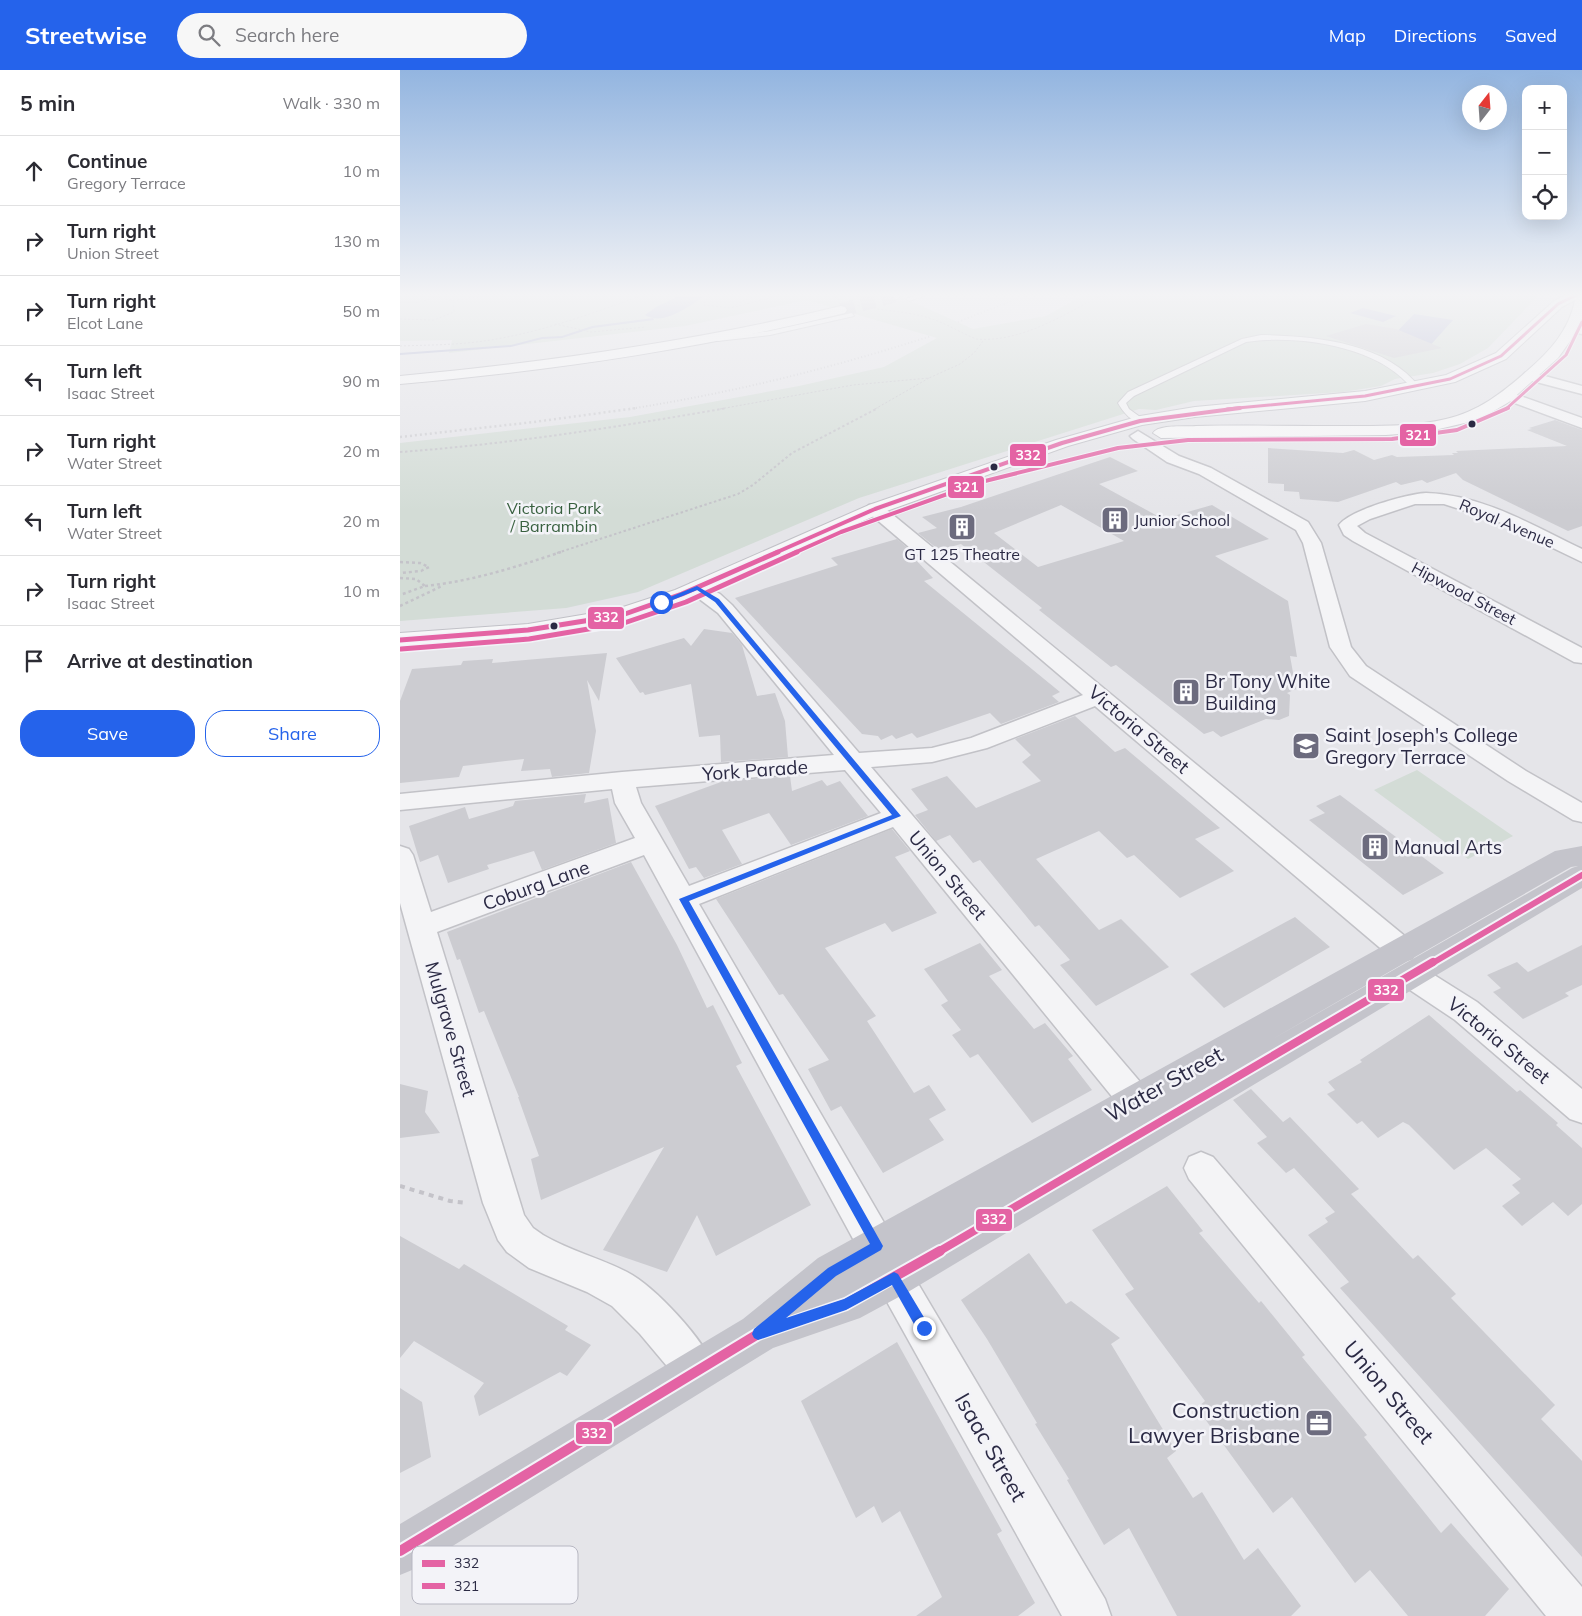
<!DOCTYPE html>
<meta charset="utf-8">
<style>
body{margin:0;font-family:Mulish,sans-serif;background:#f7f7f7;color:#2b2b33}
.controls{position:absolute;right:15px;top:15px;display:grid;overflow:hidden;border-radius:10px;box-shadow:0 5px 20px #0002}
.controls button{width:45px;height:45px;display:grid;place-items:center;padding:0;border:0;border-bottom:1px solid #e1e1e2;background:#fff;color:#2b2b33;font:25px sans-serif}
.compass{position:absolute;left:1062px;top:15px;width:45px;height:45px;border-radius:50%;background:#fff;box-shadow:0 5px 20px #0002;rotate:17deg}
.stop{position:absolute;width:15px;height:15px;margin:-11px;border:4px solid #2563eb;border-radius:50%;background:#fff}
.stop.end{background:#2563eb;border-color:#fff;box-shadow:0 1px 5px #0008}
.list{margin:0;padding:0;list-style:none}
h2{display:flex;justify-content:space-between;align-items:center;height:65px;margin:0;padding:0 20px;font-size:21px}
h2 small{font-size:16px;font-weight:400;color:#7c7c81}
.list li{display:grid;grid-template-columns:32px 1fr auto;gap:15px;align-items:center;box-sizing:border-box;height:70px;padding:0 20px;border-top:1px solid #e1e1e2}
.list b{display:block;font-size:19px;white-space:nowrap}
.list p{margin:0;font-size:16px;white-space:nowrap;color:#7c7c81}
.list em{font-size:16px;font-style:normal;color:#7c7c81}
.actions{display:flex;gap:10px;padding:15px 20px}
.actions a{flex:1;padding:11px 0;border:1px solid #2563eb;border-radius:20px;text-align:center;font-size:18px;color:#2563eb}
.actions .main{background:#2563eb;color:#fff}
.icon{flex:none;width:28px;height:28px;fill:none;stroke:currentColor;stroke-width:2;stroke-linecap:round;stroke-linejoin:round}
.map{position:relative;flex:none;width:1182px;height:1546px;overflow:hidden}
header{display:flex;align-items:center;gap:30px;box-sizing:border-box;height:70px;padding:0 25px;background:#2563eb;color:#fff}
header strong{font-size:24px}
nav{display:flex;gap:28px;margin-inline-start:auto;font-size:18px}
.search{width:350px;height:45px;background:#f7f7f7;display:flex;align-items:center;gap:12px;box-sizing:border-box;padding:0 18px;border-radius:28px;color:#7c7c81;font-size:19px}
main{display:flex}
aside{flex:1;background:#fff}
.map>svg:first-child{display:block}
</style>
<header>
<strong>Streetwise</strong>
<div class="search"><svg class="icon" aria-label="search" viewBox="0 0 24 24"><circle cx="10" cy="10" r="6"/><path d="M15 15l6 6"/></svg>Search here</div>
<nav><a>Map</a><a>Directions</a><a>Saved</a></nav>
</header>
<main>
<aside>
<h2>5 min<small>Walk · 330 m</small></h2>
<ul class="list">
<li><svg class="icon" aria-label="ahead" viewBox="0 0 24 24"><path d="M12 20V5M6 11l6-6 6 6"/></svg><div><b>Continue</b><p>Gregory Terrace</p></div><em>10 m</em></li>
<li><svg class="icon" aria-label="right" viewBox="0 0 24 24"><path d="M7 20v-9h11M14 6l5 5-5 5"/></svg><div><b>Turn right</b><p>Union Street</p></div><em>130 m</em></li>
<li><svg class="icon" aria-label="right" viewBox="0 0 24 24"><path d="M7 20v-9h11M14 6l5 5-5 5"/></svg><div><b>Turn right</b><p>Elcot Lane</p></div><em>50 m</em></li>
<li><svg class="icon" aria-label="left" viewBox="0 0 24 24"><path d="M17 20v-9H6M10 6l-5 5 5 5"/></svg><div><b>Turn left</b><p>Isaac Street</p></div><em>90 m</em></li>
<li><svg class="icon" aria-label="right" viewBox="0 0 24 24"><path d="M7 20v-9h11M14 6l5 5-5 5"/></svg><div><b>Turn right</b><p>Water Street</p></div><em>20 m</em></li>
<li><svg class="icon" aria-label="left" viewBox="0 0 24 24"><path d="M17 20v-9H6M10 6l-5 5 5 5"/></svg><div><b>Turn left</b><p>Water Street</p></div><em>20 m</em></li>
<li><svg class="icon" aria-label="right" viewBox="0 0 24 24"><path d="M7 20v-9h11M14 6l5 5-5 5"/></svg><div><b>Turn right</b><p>Isaac Street</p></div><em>10 m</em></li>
<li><svg class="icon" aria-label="arrive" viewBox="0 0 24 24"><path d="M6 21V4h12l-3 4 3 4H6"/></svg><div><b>Arrive at destination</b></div></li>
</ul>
<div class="actions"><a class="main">Save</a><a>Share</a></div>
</aside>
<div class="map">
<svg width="1182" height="1546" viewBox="0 0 1182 1546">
<rect width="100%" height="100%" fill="#e5e5e9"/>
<path fill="#d3dcd6" d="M0,224H495L573,259L646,246L685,224H1140L1088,278L1060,294L1033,303L995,309L981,316L943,322L794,331L756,340L739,339L459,428L238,522L166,538L0,551V373L230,347L399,316L484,297L537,268L407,230L285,256L49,283L52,270L0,271Z
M1017,700L1113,766L1068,789L974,720Z"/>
<path fill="#b3b7d4" d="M283,224H308C291,234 265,257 245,245L256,237Z
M963,238L996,246L983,252L950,243Z
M1014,244L1053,250L1027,279L986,273Z"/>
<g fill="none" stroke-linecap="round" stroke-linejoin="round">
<path fill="#b3b7d4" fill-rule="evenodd" d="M253,248L254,250L193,258L162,268L142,269L111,277L0,285V283L111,275L142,267L162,266L192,256Z"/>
</g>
<path fill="#ccccd1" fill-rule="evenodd" d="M966,254L996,259L1042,278L994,288L926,266Z
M1155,350L1182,360V456L1168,461L1063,410L1056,403L1027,413L1022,410L1001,415L996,412L938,432L900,429L899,422L884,421V414L868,413V378L943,383L954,380L974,390L992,385L997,387L1054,385L1052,383H1058L1056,381L1167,376L1127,360L1132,359L1129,358Z
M710,387L738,401L699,414L763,449L812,435L869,469L815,486L888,531L897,587L890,586L896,619L887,623L890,625L889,646L879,650L866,649L821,667L813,661L804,664L716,595L711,597L639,540L642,538L561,474L539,480L518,463L537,458L522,447L561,437ZM661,435L724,471L638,497L594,463Z
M497,469L518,487L514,488L533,508L524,511L660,622L652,626L659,632L601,654L590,643L517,668L512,663L496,669L492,665L481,670L478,666L462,664L335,528L438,495L431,488Z
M304,559L332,563L342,575L357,626L375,623L385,651L388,687L321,692L320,665L299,667L291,614L245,625L243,622L240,623L216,588L284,568L291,576Z
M207,583L199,631L187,610L196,661L189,703L152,707L150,699L121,701L124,689L63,696L59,707L0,713V631L12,599L61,595L63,591L93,589L92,593Z
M675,646L715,682L725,678L820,758L795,769L834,801L780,828L734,785L727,788L699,761L636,789L699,860L721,849L769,897L696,936L660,895L670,890L639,855L635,857L580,790L573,793L550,765L536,771L515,745L528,740L511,719L547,706L576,738L641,711L622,692L631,685L615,669Z
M390,706L392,721L422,710L427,716L440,711L468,746L391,775L369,743L322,760L342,794L304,808L296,797L289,799L255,736L321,712Z
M186,724L184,733L208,728L216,773L142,800L134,781L87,795L89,799L48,813L38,785L20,792L9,756L65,737L69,749L113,736L115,731Z
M940,725L1044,803L1003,825L909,750L925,743L916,736Z
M492,759L510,781L495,787L537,843L492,862L485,853L425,878L476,946L467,951L514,1023L529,1015L546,1040L529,1049L544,1070L483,1103L441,1036L431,1041L408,999L429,990L383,924L379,925L316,829Z
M231,792L277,875L307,938L313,935L342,993L336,996L411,1135L316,1186L297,1145L267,1202L203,1180L264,1077L141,1130L131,1089L139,1086L118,1027H119L84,941L79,943L60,889L57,890L47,862Z
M895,847L930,877L824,938L790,904Z
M580,873L602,900L589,906L634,959L645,953L673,986L668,989L692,1020L632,1053L578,984L570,988L552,965L561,960L541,935L548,931L524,899Z
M1182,875V915L1165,923L1169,926L1123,949L1093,922L1101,918L1087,905L1117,892L1128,902Z
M1029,945L1117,1022L1120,1020L1158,1053L1156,1055L1182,1078V1134L1168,1146L1153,1132L1122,1156L1102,1136L1120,1123L1112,1115L1121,1109L1086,1078L1054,1100L1009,1055L1003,1052L978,1068L962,1051L957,1054L927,1024L935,1020L928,1012L962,992L960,990Z
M0,1014L28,1021L25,1042L40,1063L0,1068Z
M851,1019L883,1052L890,1047L959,1119L951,1124L1013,1189L1018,1185L1056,1224L1051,1228L1155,1335L1141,1349L1182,1391V1487L940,1218L949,1212L908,1165L928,1152L925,1148L935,1142L894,1098L886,1103L857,1073L867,1067L833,1030Z
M767,1116L803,1161L799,1163L859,1233L861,1231L905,1285L902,1287L967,1365L964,1367L1041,1463L1051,1453L1109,1519L1085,1546H1008L970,1500L955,1513L892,1427L873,1443L797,1338L805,1331L725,1224L734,1219L692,1160Z
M0,1166L59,1199L64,1194L168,1256L165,1260L191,1275L167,1306L160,1302L79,1346L74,1326L84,1313L14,1271L0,1288Z
M629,1183L666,1234L671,1231L720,1268L711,1274L776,1381L767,1388L793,1428L802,1422L844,1490L858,1478L901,1536L891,1546H777L729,1458L704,1475L667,1410L669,1409L635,1354L637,1353L587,1269L561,1230Z
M497,1272L602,1461L597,1464L635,1533L618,1546H516L542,1527L500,1441L482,1453L474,1436L456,1448L401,1331Z
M0,1318L22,1332L31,1387L0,1403Z"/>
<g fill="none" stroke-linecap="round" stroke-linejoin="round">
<path stroke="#c0c0c8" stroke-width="14" stroke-dasharray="14 7" stroke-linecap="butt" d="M441,240L496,225"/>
<defs>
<path id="service" d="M519,224H529L509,231L506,229Z
M452,243L454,246L370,265L318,271L315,269L370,261Z
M861,265C913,266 986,272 1020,318L1013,320C981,276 897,264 846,272L734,326L726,333L729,339L743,349V353C732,353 723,342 718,333L728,322L842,269Z"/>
<path id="minor" d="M1171,254L1182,256V264L1167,261L1165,258Z
M1130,302L1182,316V324L1125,309L1123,306L1125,303Z
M1109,322L1182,348V358L1104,329L1102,326L1104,323Z
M738,361L779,386L811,398L908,452L921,473L951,577L966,596L1126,701L1182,733V752L1173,750L1108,711L950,606L930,577L903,473L896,460L799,404L767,392L733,369L730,366Z
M1026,423C1083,425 1132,455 1182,479V492L1099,452L1044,434H1015L970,449L957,456L965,463L1182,578V593L1174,592L953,471L944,465L939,455C950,440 1007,424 1026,423Z
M475,434L481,435L1012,872L1017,880L1012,888L1002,891L992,888L695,636L587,678L532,692L471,697L747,1020L752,1030L747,1040L735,1044L723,1040L493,757L299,834L490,1163L495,1176L490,1189L477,1194L464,1189L244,785L37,862L124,1145L133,1158L143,1165C170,1181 200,1188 227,1202C256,1217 304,1270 316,1300L310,1314L296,1320L282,1314L240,1264L212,1236L187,1222L129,1198L107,1182L98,1170L83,1133L0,833V776L9,779L13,785L31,842L235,768L215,733L212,719L0,740V724L222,702L434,685L318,543L290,522L287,518L290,514L297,512L320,524L332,535L459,683L532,678L571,668L683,625L469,443L466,439L469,435ZM445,700L481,743L289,816L241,733L236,717Z
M1012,894L1023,898L1077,932L1182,1019V1053L1170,1049L1055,950L1001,914L997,906L1001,898Z
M801,1082L813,1087L1182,1517V1546H1146L789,1109L784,1098L789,1087Z
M494,1189L507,1195L705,1529L711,1546H662L481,1221L475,1208L481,1195Z"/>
<path id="primary" d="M1168,224H1182V249L1173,267L1158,288L1109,332L1087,345L1069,352L1026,362L986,365L761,368L753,363C759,354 786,357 796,356C844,355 893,356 941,356C976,356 1012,357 1046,349C1079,341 1102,323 1127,301C1149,282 1169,261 1175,230L1162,237L1106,289L1055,312L965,331L795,347L742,355L668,376L481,443L289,528L229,549L128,566L0,577V563L128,554L217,539L275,520L469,435L656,370L740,346L795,337L965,321L1046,305L1096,283L1154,231Z"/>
<path id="motorway" d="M505,224L496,229L490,225V224Z
M441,236L445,237L447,240L445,243C299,279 151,301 0,314V306C149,292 296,271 441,236Z"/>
</defs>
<use href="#service" stroke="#c2c2c7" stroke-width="2"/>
<use href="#minor" stroke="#c2c2c7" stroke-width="3"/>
<use href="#primary" stroke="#c1c1c7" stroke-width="2"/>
<use href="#motorway" stroke="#b7b7be" stroke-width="2"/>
<path stroke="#c4c3c9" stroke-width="1" stroke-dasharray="2 2" stroke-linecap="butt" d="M314,224L304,231V235L331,238
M363,224L344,230L331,238L385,224
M53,231L94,224
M0,232H19L36,227
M0,249L34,250L54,242L53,231L28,224
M155,254L191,262L246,257
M576,269C621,273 665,244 704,224
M0,276C28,275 56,275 84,271C140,263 193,243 246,224
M320,339L453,315L529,308L560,294L574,283L583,271
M475,339L529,308"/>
<path stroke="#c4c3c9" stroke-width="2" stroke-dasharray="2.5 2.5" stroke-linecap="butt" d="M0,382C110,374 218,357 327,338
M157,483L338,424L353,415L392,383L478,338"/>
<path stroke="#c4c3c9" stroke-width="2.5" stroke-dasharray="3 3" stroke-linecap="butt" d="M0,492L20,493L29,497L21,501L0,503
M0,508L16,509L25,516L0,525
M25,516C73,511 116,497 161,482
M0,536L42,516"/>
<path stroke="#c4c3c9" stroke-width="4" stroke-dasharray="5 5" stroke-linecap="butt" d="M0,1116L50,1131L67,1133"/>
<use href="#service" fill="#f4f4f6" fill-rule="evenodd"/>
<use href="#minor" fill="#f4f4f6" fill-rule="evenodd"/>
<path fill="#c4c4cb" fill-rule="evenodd" d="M1182,776V818L508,1222L460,1248L373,1278L17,1498L0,1505V1454L343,1249L418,1188L1155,781ZM1178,796L1172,798L864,974L1171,797Z"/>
<use href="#primary" fill="#f7f7f8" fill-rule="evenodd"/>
<use href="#motorway" fill="#f7f7f8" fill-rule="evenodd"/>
<path stroke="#cdcdd1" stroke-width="2" stroke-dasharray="1 2.5" stroke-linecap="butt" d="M558,252L629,224
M229,339C332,323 432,298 531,266"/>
<path stroke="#cdcdd1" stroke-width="2.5" stroke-dasharray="2 3" stroke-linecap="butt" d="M0,367L134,352L237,338"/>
<path stroke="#c4c3c9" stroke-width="1" stroke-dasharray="2 2" stroke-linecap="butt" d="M428,224C459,242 493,238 526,247C544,252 559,262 576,269"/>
<defs>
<path id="bus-1-far5" d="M827,339L965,326L1050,309L1101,286L1158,234L1178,224"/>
<path id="bus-1-far4" d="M375,483L475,439L662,373L740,351L840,338"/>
<path id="bus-1-far3" d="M0,570L128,560L222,545L282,524L378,482"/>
<path id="bus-1-far2" d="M1031,894L1182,805"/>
<path id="bus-1-far1" d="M538,1182L1033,892"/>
<path id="bus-1" d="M0,1481L358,1264L446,1234L540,1181"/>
<path id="bus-2-far2" d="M1106,339L1166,285L1182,252"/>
<path id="bus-2-far1" d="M394,483L441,462L581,412L718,378L788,370L992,369L1057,360L1108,338"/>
<path id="bus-2" d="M1,579L129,569L224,553L286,532L397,482"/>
</defs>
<use href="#bus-1-far5" stroke="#f3f3f8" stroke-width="5"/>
<use href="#bus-1-far4" stroke="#f3f3f8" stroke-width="6"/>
<use href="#bus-1-far3" stroke="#f3f3f8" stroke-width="8"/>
<use href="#bus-1-far2" stroke="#f3f3f8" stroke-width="10"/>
<use href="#bus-1-far1" stroke="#f3f3f8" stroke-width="12"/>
<use href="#bus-1" stroke="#f3f3f8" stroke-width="14"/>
<use href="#bus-2-far2" stroke="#f3f3f8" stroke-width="5"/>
<use href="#bus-2-far1" stroke="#f3f3f8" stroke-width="6"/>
<use href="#bus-2" stroke="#f3f3f8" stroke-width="8"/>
<use href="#bus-1-far5" stroke="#e463a4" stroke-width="3"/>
<use href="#bus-1-far4" stroke="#e463a4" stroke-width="4"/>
<use href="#bus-1-far3" stroke="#e463a4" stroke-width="5"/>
<use href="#bus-1-far2" stroke="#e463a4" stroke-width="6"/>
<use href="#bus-1-far1" stroke="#e463a4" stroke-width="8"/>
<use href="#bus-1" stroke="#e463a4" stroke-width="10"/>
<use href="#bus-2-far2" stroke="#e463a4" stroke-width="3"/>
<use href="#bus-2-far1" stroke="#e463a4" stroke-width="4"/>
<use href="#bus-2" stroke="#e463a4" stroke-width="5"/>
</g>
<linearGradient id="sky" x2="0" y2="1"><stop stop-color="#93b5e0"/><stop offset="0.51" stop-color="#f3f3f5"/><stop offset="1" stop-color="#f3f3f5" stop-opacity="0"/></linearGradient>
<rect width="1182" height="441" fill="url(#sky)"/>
<path fill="#2563eb" d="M297,516L319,529L501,746L289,831L483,1176L481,1180L436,1206L386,1248L444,1229L494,1202L498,1204L528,1254L530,1258L528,1263L524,1265L519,1263L492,1215L446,1240L358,1270L354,1268L352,1264L354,1259L428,1198L470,1174L279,829L492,745L315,532L297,520L263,534L258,532Z"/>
<defs>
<symbol id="building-square" viewBox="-11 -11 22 22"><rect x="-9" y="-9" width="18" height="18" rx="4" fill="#6c6b7e" stroke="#f3f3f8"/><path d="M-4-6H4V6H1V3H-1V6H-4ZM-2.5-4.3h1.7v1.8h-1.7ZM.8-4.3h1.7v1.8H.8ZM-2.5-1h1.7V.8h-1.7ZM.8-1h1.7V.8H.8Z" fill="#fff"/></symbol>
<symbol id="school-square" viewBox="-11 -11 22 22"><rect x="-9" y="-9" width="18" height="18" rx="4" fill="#6c6b7e" stroke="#f3f3f8"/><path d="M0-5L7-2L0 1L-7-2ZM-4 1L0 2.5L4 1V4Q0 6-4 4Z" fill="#fff"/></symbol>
<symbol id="office-square" viewBox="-11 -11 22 22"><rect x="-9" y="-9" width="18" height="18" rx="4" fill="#6c6b7e" stroke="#f3f3f8"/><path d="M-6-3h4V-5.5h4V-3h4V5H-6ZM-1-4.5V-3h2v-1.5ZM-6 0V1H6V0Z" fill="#fff"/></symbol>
</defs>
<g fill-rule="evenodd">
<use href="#building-square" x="699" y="434" width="32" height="32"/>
<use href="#building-square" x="546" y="441" width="32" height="32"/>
<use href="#building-square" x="770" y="606" width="32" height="32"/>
<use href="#school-square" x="890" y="660" width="32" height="32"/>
<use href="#building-square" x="959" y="761" width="32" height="32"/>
<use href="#office-square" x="903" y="1337" width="32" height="32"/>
</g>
<g fill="#2b2a44" stroke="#f3f3f8" stroke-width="2">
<circle cx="1072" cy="354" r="4.5"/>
<circle cx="594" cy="397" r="4.5"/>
<circle cx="154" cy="556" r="4.5"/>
</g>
<g text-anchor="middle" stroke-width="5" stroke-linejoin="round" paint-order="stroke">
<g font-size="16" fill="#38603f" stroke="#f3f3f8">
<text x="154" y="444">Victoria Park<tspan x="154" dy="18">/ Barrambin</tspan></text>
</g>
<g font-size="16" fill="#2b2a44" stroke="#f3f3f8" text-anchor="start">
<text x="734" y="456">Junior School</text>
<text x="562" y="490" text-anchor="middle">GT 125 Theatre</text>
</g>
<g font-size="16" fill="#2b2a44" stroke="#f3f3f8">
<text transform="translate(1107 453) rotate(23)" y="6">Royal Avenue</text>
<text transform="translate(1064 523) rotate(28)" y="6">Hipwood Street</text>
</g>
<g font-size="19" fill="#2b2a44" stroke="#f3f3f8" text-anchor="start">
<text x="805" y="618">Br Tony White<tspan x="805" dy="22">Building</tspan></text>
<text x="925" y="672">Saint Joseph's College<tspan x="925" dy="22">Gregory Terrace</tspan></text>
<text x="994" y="784">Manual Arts</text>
</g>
<g font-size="19" fill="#2b2a44" stroke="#f3f3f8">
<text transform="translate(739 659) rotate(40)" y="7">Victoria Street</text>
<text transform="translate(355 700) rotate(-4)" y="7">York Parade</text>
<text transform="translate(548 805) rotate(50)" y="7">Union Street</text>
<text transform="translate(136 815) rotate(-20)" y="7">Coburg Lane</text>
<text transform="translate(51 959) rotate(74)" y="7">Mulgrave Street</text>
<text transform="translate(1099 970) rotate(39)" y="7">Victoria Street</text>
</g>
<g font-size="22" fill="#2b2a44" stroke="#f3f3f8">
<text transform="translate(764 1014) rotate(-29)" y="8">Water Street</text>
<text transform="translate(989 1322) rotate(50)" y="8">Union Street</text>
<text transform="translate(591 1377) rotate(60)" y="8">Isaac Street</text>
</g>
<g font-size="22" fill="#2b2a44" stroke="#f3f3f8" text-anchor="end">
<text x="900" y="1348">Construction<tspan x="900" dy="25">Lawyer Brisbane</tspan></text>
</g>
</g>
<rect x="12" y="1476" width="166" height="58" rx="8" fill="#f3f3f8" stroke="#b7b7c2" stroke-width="1"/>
<rect x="22" y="1490" width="23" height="7" fill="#e463a4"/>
<rect x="22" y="1513" width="23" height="6" fill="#e463a4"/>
<g font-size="14" fill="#2b2a44">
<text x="54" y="1498">332</text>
<text x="54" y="1521">321</text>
</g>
<g stroke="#f3f3f8" stroke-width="2">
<rect x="999" y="353" width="38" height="24" rx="5" fill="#e463a4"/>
<rect x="609" y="373" width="38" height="24" rx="5" fill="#e463a4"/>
<rect x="547" y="405" width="38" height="24" rx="5" fill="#e463a4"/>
<rect x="187" y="536" width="38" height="24" rx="5" fill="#e463a4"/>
<rect x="967" y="908" width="38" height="24" rx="5" fill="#e463a4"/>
<rect x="575" y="1138" width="38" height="24" rx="5" fill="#e463a4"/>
<rect x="175" y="1351" width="38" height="24" rx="5" fill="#e463a4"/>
</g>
<g font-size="14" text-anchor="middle" font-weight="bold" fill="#fff">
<text x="1018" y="370">321</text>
<text x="628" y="390">332</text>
<text x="566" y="422">321</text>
<text x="206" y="552">332</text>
<text x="986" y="925">332</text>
<text x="594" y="1154">332</text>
<text x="194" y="1368">332</text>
</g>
</svg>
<div class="controls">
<button>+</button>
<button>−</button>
<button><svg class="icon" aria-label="locate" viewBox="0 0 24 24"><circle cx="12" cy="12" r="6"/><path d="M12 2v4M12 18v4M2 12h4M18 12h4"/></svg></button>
</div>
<svg class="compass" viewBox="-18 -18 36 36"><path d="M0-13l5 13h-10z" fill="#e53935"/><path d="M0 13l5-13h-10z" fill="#7c7c81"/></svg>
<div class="stop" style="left:261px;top:532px"></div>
<div class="stop end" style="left:524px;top:1258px"></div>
</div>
</main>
